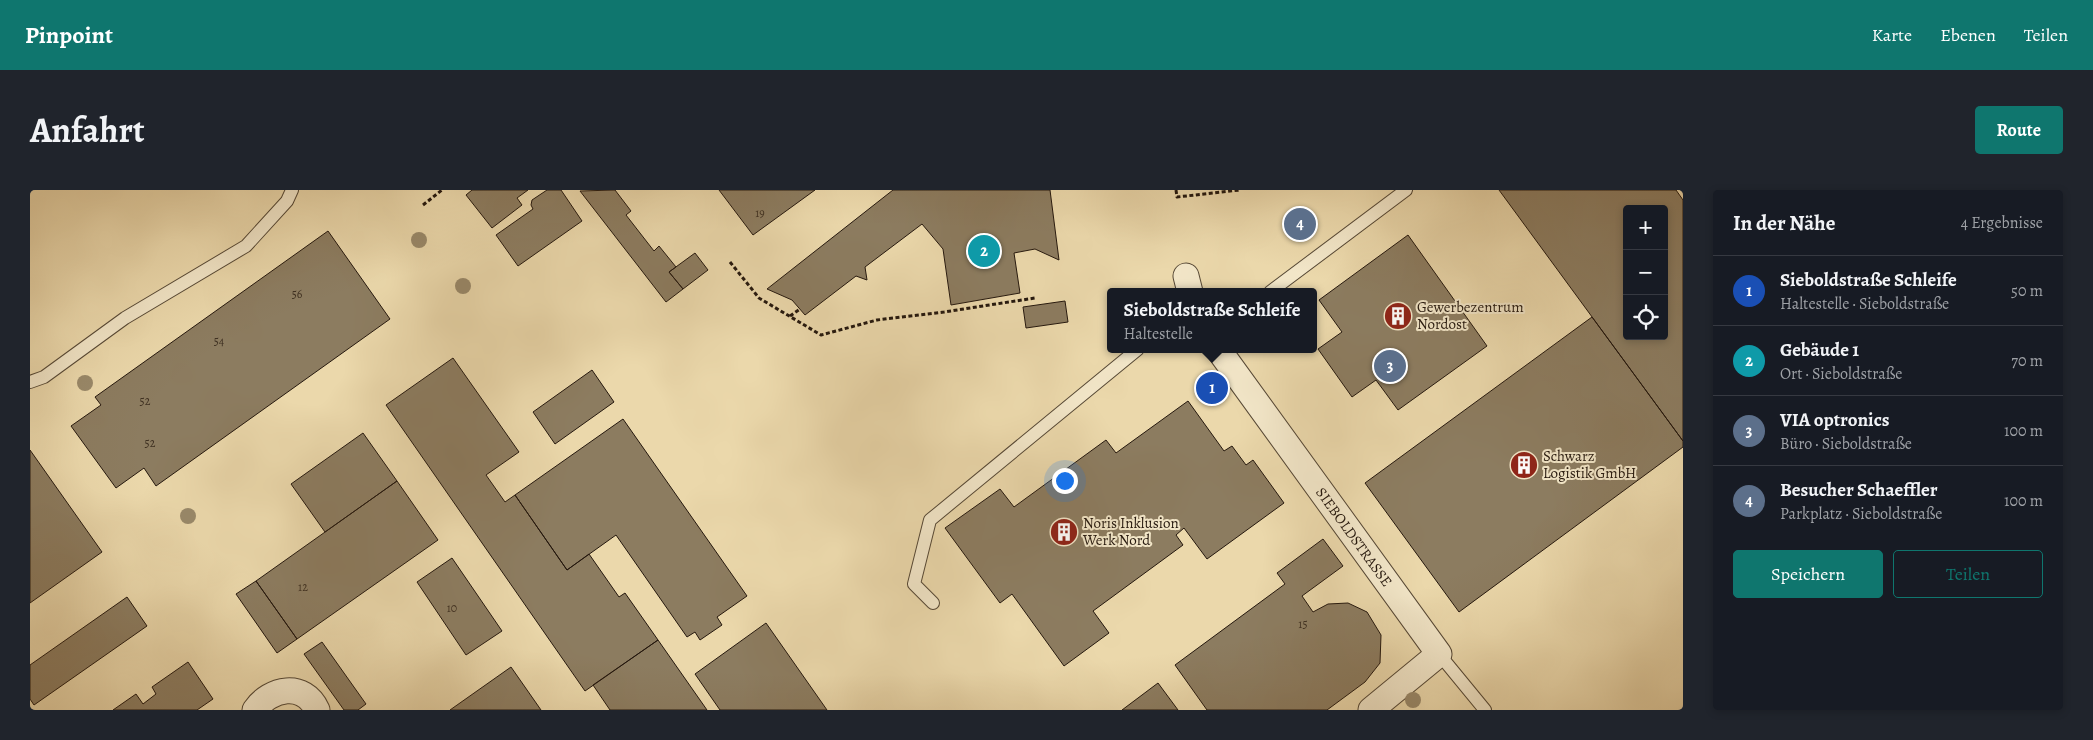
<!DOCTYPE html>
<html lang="de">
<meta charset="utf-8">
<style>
body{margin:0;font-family:Alegreya,serif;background:#20242c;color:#f1f3f6}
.controls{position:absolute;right:15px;top:15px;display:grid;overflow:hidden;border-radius:5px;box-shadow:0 2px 8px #0003}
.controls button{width:45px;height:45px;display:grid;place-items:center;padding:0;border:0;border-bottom:1px solid #363941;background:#171b24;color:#f1f3f6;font:25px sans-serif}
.you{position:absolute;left:1034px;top:290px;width:18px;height:18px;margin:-12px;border:4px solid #fff;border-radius:50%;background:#1a73e8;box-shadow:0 0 0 8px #1a73e833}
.badge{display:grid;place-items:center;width:32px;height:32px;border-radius:50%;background:#0f766e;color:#fff;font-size:16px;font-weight:700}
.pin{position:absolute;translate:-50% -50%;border:2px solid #fff;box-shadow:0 1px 5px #0006}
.popup{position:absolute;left:1077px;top:98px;width:210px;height:65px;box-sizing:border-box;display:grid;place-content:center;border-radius:5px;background:#171b24;filter:drop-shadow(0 1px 4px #0005);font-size:16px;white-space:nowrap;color:#9ea1a6}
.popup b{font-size:19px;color:#f1f3f6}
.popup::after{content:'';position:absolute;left:50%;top:100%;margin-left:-10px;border:10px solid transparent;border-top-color:#171b24}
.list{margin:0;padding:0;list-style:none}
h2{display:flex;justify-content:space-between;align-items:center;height:65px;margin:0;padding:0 20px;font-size:21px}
h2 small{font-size:16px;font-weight:400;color:#9ea1a6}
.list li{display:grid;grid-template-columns:32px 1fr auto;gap:15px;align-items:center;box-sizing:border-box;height:70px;padding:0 20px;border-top:1px solid #363941}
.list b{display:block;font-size:19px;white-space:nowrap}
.list p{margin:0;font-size:16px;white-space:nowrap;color:#9ea1a6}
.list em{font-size:16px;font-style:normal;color:#9ea1a6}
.actions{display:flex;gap:10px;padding:15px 20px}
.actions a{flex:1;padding:11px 0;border:1px solid #0f766e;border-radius:5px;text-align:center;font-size:18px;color:#0f766e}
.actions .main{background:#0f766e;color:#fff}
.icon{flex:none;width:28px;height:28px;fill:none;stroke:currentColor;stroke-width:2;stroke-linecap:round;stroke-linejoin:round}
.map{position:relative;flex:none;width:1653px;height:520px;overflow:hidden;border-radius:5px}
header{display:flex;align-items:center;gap:30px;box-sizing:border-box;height:70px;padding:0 25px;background:#0f766e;color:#fff}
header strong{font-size:24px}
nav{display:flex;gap:28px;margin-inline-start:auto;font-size:18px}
.intro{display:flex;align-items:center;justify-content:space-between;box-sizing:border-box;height:120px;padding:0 30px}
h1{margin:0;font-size:35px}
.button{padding:12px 22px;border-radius:5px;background:#0f766e;color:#fff;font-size:18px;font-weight:700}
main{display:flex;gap:30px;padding:0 30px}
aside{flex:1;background:#171b24;border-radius:5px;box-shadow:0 2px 8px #0003}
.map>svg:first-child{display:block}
</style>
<header>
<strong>Pinpoint</strong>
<nav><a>Karte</a><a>Ebenen</a><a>Teilen</a></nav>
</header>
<div class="intro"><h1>Anfahrt</h1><a class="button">Route</a></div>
<main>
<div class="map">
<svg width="1653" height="520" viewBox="0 0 1653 520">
<rect width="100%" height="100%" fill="#ebd8ab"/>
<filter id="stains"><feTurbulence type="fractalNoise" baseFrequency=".004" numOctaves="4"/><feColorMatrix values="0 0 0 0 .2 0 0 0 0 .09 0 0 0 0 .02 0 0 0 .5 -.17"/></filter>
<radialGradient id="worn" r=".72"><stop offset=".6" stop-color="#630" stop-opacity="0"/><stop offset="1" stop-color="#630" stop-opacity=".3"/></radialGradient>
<path fill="#8c7c60" stroke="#25180e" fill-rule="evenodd" d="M442,0H498L487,8L492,15L462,38L436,5Z
M517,0H531L552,31L488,76L466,45L503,19L501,15L502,10Z
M585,0L601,21L596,25L624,61L629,56L646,77L639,82L653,99L636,112L550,1Z
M689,0H785L723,45Z
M863,0H1020L1029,70L1005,59L984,63L990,103L921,115L913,59L892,34L835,77L837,90L826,86L775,125L762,110L737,99Z
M1469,0H1646L1653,10V251ZM1597,19H1634V146H1597Z
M298,41L360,129L126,296L114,278L86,298L41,236L71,215L65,207Z
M1378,45L1457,156L1368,220L1346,190L1322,207L1288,159L1312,142L1289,110Z
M665,63L678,80L653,99L639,82Z
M1035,111L1038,132L996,138L993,117Z
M1562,127L1653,251V257L1429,422L1335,293Z
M423,168L489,262L456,285L475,312L485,305L537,380L559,364L589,407L595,403L628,450L555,501L356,215Z
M562,180L584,212L525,254L503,222Z
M1158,211L1194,261L1202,256L1216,275L1223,270L1254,313L1177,369L1154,338L1146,345L1153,355L1063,421L1079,443L1034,476L982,404L970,413L915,338L970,299L984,317L1076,250L1086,263Z
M593,229L717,406L687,427L692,435L670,450L665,442L657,447L586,345L537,380L485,305Z
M333,243L367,291L295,342L261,294Z
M0,260L72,362L0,413Z
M367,291L408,350L267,449L226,391Z
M1293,349L1313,376L1272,406L1283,422L1298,414L1318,413L1337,422L1351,445L1350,473L1335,492L1297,520H1177L1145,475L1255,394L1247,383Z
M422,368L472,441L436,465L387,392Z
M226,391L267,449L247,463L206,404Z
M97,407L117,436L4,515L0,509V475Z
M736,433L797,520H690L665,484Z
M628,450L677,520H580L563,495Z
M292,452L336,514L328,520H314L274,464Z
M158,472L183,509L167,520H83L106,504L113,514L126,504L122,497Z
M481,477L511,520H420Z
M1128,493L1148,520H1092Z"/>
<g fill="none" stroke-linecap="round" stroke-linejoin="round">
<defs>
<path id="lane" d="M1240,102L1376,0
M0,192L14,187L95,128L216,56L257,11L262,0
M903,413L884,394L900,330L1108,159
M1409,464L1455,520"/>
<path id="street" d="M1156,86L1160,102
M1188,159L1409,464L1341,520
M225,520C240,498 274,491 287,520"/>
</defs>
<use href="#lane" stroke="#564835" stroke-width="14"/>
<use href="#street" stroke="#564835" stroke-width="27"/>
<path stroke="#25180e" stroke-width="3" stroke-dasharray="4 2.5" stroke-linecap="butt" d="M1146,0L1147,7L1210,0
M393,15L412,0
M700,72L729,108L791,145L847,130L914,122L1005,108
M760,126L770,119"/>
<use href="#lane" stroke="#f2e6c8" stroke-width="12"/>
<use href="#street" stroke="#f2e6c8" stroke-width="25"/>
</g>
<g fill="#99896a">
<circle cx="389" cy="50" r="8"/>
<circle cx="433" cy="96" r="8"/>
<circle cx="55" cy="193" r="8"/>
<circle cx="158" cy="326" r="8"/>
<circle cx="1383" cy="510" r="8"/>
</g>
<defs>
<symbol id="building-disc" viewBox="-11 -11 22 22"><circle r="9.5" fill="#8f2418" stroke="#f2e6c8"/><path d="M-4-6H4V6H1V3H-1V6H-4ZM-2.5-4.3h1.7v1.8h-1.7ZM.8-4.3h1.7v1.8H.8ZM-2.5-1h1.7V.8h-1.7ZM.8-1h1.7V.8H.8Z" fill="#fff"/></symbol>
</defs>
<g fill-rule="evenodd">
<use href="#building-disc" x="1352" y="110" width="32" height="32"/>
<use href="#building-disc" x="1478" y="259" width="32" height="32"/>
<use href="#building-disc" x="1018" y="326" width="32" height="32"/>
</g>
<g text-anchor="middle" stroke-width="4" stroke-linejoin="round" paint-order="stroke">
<g font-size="12" fill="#3f3122">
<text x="730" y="27">19</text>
<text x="267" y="108">56</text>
<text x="189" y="155">54</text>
<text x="115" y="215">52</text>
<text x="120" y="257">52</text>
<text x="273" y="401">12</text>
<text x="422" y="422">10</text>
<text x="1273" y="438">15</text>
</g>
<g font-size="15" fill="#25180e" stroke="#f2e6c8" text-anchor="start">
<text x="1387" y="122">Gewerbezentrum<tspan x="1387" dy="17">Nordost</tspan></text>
<text x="1513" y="271">Schwarz<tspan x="1513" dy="17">Logistik GmbH</tspan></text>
<text x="1053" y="338">Noris Inklusion<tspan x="1053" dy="17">Werk Nord</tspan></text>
</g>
<g font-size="15" fill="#25180e" stroke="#f2e6c8">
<text transform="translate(1324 347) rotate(54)" y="5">SIEBOLDSTRASSE</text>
</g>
</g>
<rect width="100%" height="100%" filter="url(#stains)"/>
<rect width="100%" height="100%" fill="url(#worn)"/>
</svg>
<div class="controls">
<button>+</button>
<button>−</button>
<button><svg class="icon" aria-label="locate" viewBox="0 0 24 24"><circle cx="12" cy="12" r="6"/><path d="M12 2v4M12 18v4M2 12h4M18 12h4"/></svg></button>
</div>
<div class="you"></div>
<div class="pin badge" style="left:1182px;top:198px;background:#1a4fb4">1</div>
<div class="popup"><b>Sieboldstraße Schleife</b>Haltestelle</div>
<div class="pin badge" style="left:954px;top:61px;background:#0f9aa8">2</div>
<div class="pin badge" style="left:1360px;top:176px;background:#5c6f8a">3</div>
<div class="pin badge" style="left:1270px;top:34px;background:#5c6f8a">4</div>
</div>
<aside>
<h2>In der Nähe<small>4 Ergebnisse</small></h2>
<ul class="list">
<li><span class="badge" style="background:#1a4fb4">1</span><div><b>Sieboldstraße Schleife</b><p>Haltestelle · Sieboldstraße</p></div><em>50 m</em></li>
<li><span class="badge" style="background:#0f9aa8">2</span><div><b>Gebäude 1</b><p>Ort · Sieboldstraße</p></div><em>70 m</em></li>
<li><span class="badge" style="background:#5c6f8a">3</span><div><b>VIA optronics</b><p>Büro · Sieboldstraße</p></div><em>100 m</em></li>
<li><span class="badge" style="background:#5c6f8a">4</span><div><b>Besucher Schaeffler</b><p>Parkplatz · Sieboldstraße</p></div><em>100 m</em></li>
</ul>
<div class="actions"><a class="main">Speichern</a><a>Teilen</a></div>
</aside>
</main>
